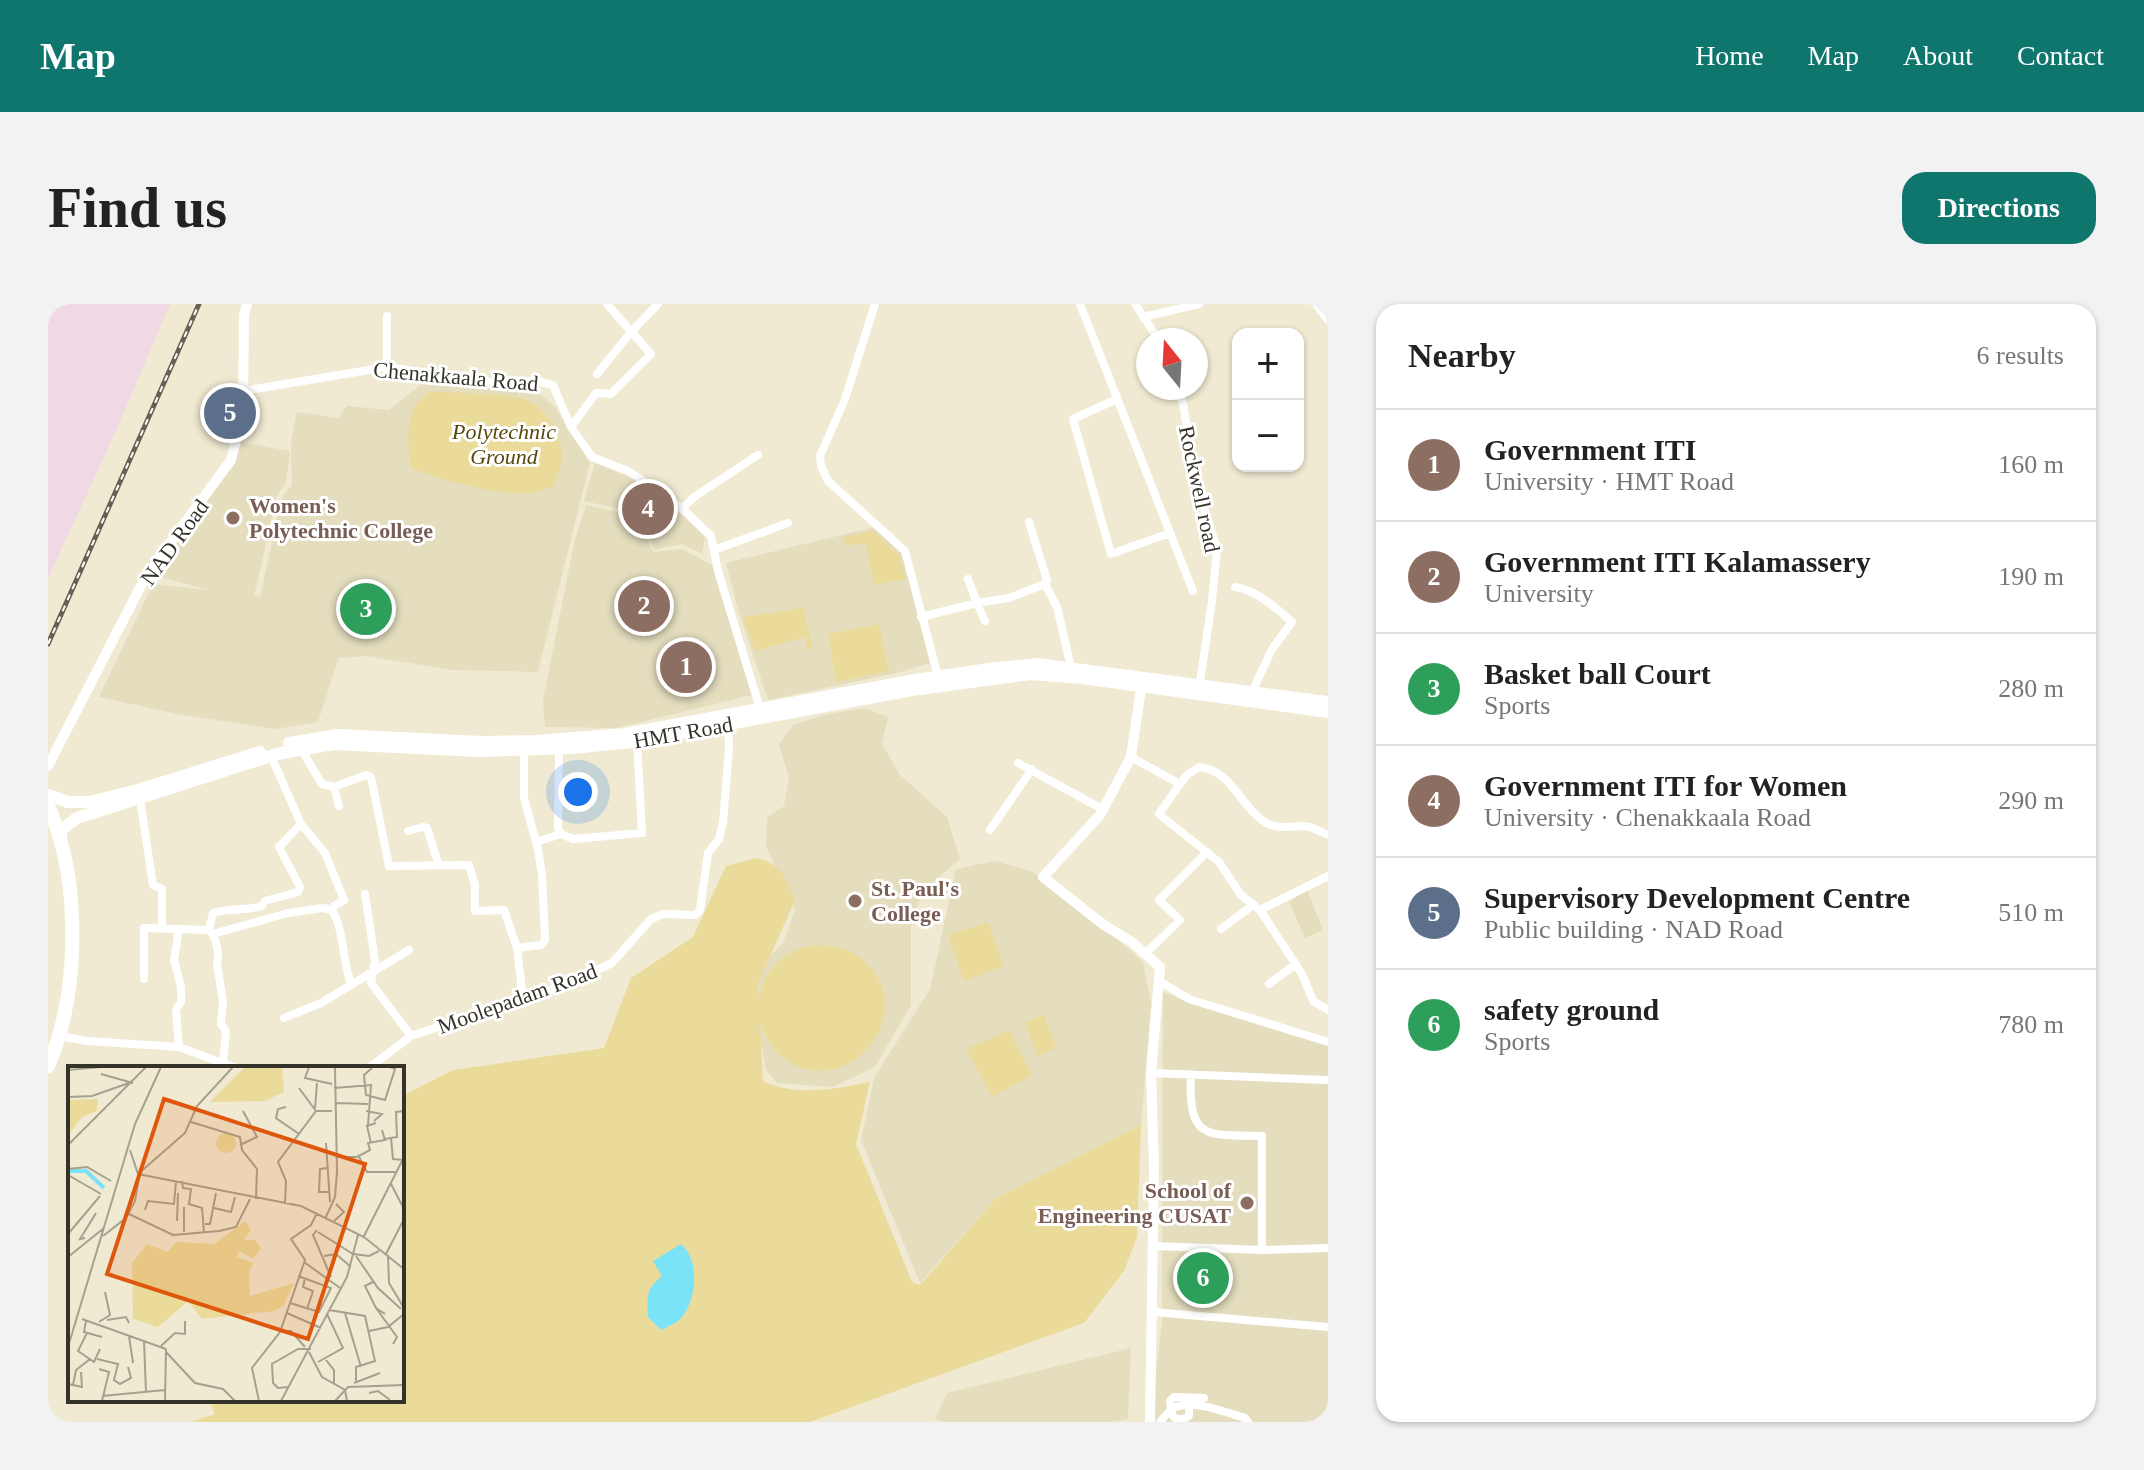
<!DOCTYPE html>
<meta charset="utf-8">
<style>
body{margin:0;font-family:Georgia,serif;background:#f2f2f2;color:#222}
.controls{position:absolute;right:24px;top:24px;display:grid;overflow:hidden;border-radius:16px;box-shadow:0 2px 6px #0004}
.controls button{width:72px;height:72px;display:grid;place-items:center;padding:0;border:0;border-bottom:2px solid #e0e0e0;background:#fff;color:#222;font:40px sans-serif}
.compass{position:absolute;left:1088px;top:24px;width:72px;height:72px;border-radius:50%;background:#fff;box-shadow:0 2px 6px #0004;rotate:342deg}
.you{position:absolute;left:530px;top:488px;width:28px;height:28px;margin:-20px;border:6px solid #fff;border-radius:50%;background:#1a73e8;box-shadow:0 0 0 12px #1a73e833}
.badge{display:grid;place-items:center;width:52px;height:52px;border-radius:50%;background:#0f766e;color:#fff;font-size:26px;font-weight:700}
.pin{position:absolute;translate:-50% -50%;border:4px solid #fff;box-shadow:0 2px 8px #0006}
.list{margin:0;padding:0;list-style:none}
h2{display:flex;justify-content:space-between;align-items:center;height:104px;margin:0;padding:0 32px;font-size:34px}
h2 small{font-size:26px;font-weight:400;color:#767676}
.list li{display:grid;grid-template-columns:52px 1fr auto;gap:24px;align-items:center;box-sizing:border-box;height:112px;padding:0 32px;border-top:2px solid #e0e0e0}
.list b{display:block;font-size:30px;white-space:nowrap}
.list p{margin:0;font-size:26px;white-space:nowrap;color:#767676}
.list em{font-size:26px;font-style:normal;color:#767676}
.map{position:relative;flex:none;width:1280px;height:1118px;overflow:hidden;border-radius:24px}
header{display:flex;align-items:center;gap:48px;box-sizing:border-box;height:112px;padding:0 40px;background:#0f766e;color:#fff}
header strong{font-size:38px}
nav{display:flex;gap:44px;margin-inline-start:auto;font-size:28px}
.intro{display:flex;align-items:center;justify-content:space-between;box-sizing:border-box;height:192px;padding:0 48px}
h1{margin:0;font-size:56px}
.button{padding:20px 36px;border-radius:24px;background:#0f766e;color:#fff;font-size:28px;font-weight:700}
main{display:flex;gap:48px;padding:0 48px}
aside{flex:1;background:#fff;border-radius:24px;box-shadow:0 2px 6px #0004}
.map>svg:first-child{display:block}
</style>
<header>
<strong>Map</strong>
<nav><a>Home</a><a>Map</a><a>About</a><a>Contact</a></nav>
</header>
<div class="intro"><h1>Find us</h1><a class="button">Directions</a></div>
<main>
<div class="map">
<svg width="1280" height="1118" viewBox="0 0 1280 1118">
<rect width="100%" height="100%" fill="#f0ead2"/>
<path fill="#e4debf" d="M377,77L486,85L507,103L542,159L490,368L404,366L318,352L291,354L270,418L228,425L129,410L51,393L105,280L160,286L109,272L130,236L186,159L193,138L242,147L238,179L229,191L206,292L212,293L234,193L244,181L243,138L249,108L290,114L299,102L341,106Z
M547,159L586,175L624,202L657,233L654,250L634,240L606,246L593,215L585,208L536,197Z
M538,201L584,211L592,219L605,248L634,245L664,261L704,391L568,424L497,423L495,396L526,239Z
M826,223L854,248L882,359L849,369L720,396L691,309L678,259Z
M817,404L840,413L834,440L852,471L899,513L912,555L874,588L863,622V701L827,763L785,783L729,779L718,766L705,698L714,661L735,639L747,606L718,542L719,514L736,502L741,474L731,440L745,421L776,411Z
M947,557L983,567L1018,591L1095,658L1103,699L1093,821L948,894L872,979L813,836L826,774L882,685L908,565Z
M1259,586L1275,626L1257,634L1241,598Z
M1115,688L1144,700L1280,738V1118H1102L1114,1019Z
M1083,1044L1080,1115L1064,1118H897L887,1115L899,1089Z"/>
<path fill="#f0d8e4" d="M0,0H122L68,127L0,274Z"/>
<path fill="#eadb9b" d="M382,87C401,89 469,89 481,97C495,105 503,116 509,130C518,149 514,165 504,183C496,185 487,190 480,190C447,191 392,176 363,164C360,144 356,113 371,97C375,94 379,91 382,87Z
M825,227L851,251L858,275L826,281L817,239L797,242L795,233Z
M755,304L765,345L760,346L756,333L707,347L695,313Z
M831,320L841,367L788,378L780,330Z
M708,554C734,559 737,574 747,596L709,682L710,694C712,689 713,683 716,677C725,657 748,641 770,641C787,640 802,645 815,656C878,711 792,805 732,751C722,742 718,731 712,720L715,777C748,793 788,785 822,778L808,840L864,978L872,981L948,894L1093,821L1089,933L1076,967L1036,1019L762,1118H142L167,1110L161,1096H354V792L405,766L556,744L583,674L645,633L678,562Z
M940,618L956,662L916,677L900,631Z
M996,711L1008,744L989,752L977,718Z
M961,726L984,771L944,793L918,745Z
M1131,952L1182,956L1179,996L1128,993Z"/>
<path fill="#7ae3f8" d="M633,940C653,957 649,1000 630,1017C626,1020 618,1023 613,1026L600,1013C599,992 598,985 614,972L605,957Z"/>
<g fill="none" stroke-linecap="round" stroke-linejoin="round">
<path stroke="#fff" stroke-width="8" d="M827,0L797,95L772,152L773,162L780,177L857,247L891,376
M1032,0L1145,287
M1087,0L1111,36
M1268,0L1280,16
M1095,13L1151,0
M339,63V12
M549,70L583,28L610,0
M1129,84L1135,100L1149,183L1169,244L1164,297L1151,385
M195,87L339,63L470,82L485,76L505,81L523,123L544,153L580,167L606,184L638,208L663,232L670,267L712,405
M1069,95L1025,115L1063,250L1122,229
M523,123L548,89L563,90L603,50L559,0
M634,205L646,193L710,151
M666,246L740,219
M997,280L1009,303L1023,363
M1187,283C1210,287 1227,303 1244,318L1224,345L1204,388
M873,313L929,299L920,275
M937,317L929,299L961,294L997,280L999,276L981,218
M511,444L510,524L513,530
M253,445L274,480L286,483L318,471L323,473L341,562L421,561L427,581V607L456,606L469,644L475,694
M1083,453L1132,480L1111,510L1171,558L1193,591L1212,606L1254,670L1265,697L1280,706
M970,459L1056,506
M1132,480L1139,471L1151,463C1184,466 1192,503 1218,519C1232,527 1247,520 1262,523C1268,525 1274,528 1280,531
M286,483L291,502
M92,495L105,581L114,585V624
M253,520L277,549L296,596L286,602L284,606C297,628 294,657 303,680
M942,526L984,465
M360,527L375,523L379,524L391,562
M488,538L513,530L525,535L594,529L589,437
M317,590L327,657L323,679L363,732
M1212,606L1280,572
M131,625L126,656L133,683V698L128,706L131,743
M1173,625L1205,601
M161,626C168,633 172,650 169,660L175,697L173,720L178,727L175,759
M165,630L240,609L275,604L284,606
M469,644L493,641L497,636L494,571L490,545L476,494V446
M1097,650L1132,616L1111,596L1159,548
M96,675V624L161,626L165,609C182,604 197,607 214,602L217,597L250,588L252,583L231,543L253,520L223,452
M1111,677L1141,695L1280,738
M1221,680L1248,660
M236,714L273,699L361,646
M12,732L39,737L131,743L188,764
M321,764L363,732L516,681L564,659L603,615L615,610L647,611L652,606L660,549L671,535L675,518L681,445L680,419
M1103,769L1280,776
M1143,770C1140,836 1157,831 1214,832V946
M1105,942L1214,946L1280,944
M1105,1008L1280,1023
M1141,1101V1112L1135,1115H1128L1124,1111L1122,1097L1126,1093L1156,1094
M1112,1118C1116,1114 1120,1107 1126,1104C1142,1094 1180,1109 1197,1114L1200,1118"/>
<path stroke="#fff" stroke-width="10" d="M1094,378L1083,453L1052,511L995,573L1056,621L1084,638L1112,663L1103,769L1106,865L1102,1118
M0,462L98,272L183,156L195,108L196,11L199,0"/>
<path stroke="#fff" stroke-width="12" d="M241,439L289,431L434,438L489,437L577,430L867,376L941,365L989,360L1280,398
M0,491L20,498H41L90,486L212,448
M13,537V526L29,514L229,450L285,440L432,447L524,444L584,438L864,386L983,370L1034,374L1280,408"/>
<path stroke="#fff" stroke-width="14" d="M0,502C33,575 32,689 0,762"/>
<defs>
<path id="rail" d="M0,340L151,0"/>
</defs>
<use href="#rail" stroke="#656254" stroke-width="5"/>
<use href="#rail" stroke="#fff" stroke-width="2" stroke-dasharray="6" stroke-linecap="butt"/>
</g>
<g fill="#8d6e63" stroke="#fff" stroke-width="3">
<circle cx="185" cy="214" r="8"/>
<circle cx="807" cy="597" r="8"/>
<circle cx="1199" cy="899" r="8"/>
</g>
<g text-anchor="middle" stroke-width="6" stroke-linejoin="round" paint-order="stroke">
<g font-size="22" fill="#353329" stroke="#fff">
<text transform="translate(408 72) rotate(5)" y="8">Chenakkaala Road</text>
<text transform="translate(1152 185) rotate(78)" y="8">Rockwell road</text>
<text transform="translate(126 238) rotate(-54)" y="8">NAD Road</text>
<text transform="translate(635 428) rotate(-10)" y="8">HMT Road</text>
<text transform="translate(469 694) rotate(-20)" y="8">Moolepadam Road</text>
</g>
<g font-size="22" font-style="italic" fill="#56490a" stroke="#fff">
<text x="456" y="135">Polytechnic<tspan x="456" dy="25">Ground</tspan></text>
</g>
<g font-size="22" font-weight="bold" fill="#785e54" stroke="#fff" text-anchor="start">
<text x="201" y="209">Women's<tspan x="201" dy="25">Polytechnic College</tspan></text>
<text x="823" y="592">St. Paul's<tspan x="823" dy="25">College</tspan></text>
<text x="1183" y="894" text-anchor="end">School of<tspan x="1183" dy="25">Engineering CUSAT</tspan></text>
</g>
</g>
<g transform="translate(20 762)">
<rect width="336" height="336" fill="#f0ead2"/>
<path d="M177,1H214L216,26L197,35L142,36ZM30,33L29,45L14,51L0,69V34ZM148 77a10 10 0 1 1 20 0a10 10 0 1 1-20 0ZM177,155L183,164L176,174H187L193,182L185,193L171,185L169,191L186,197L181,206L182,230L226,217L216,239L207,245L134,253L120,235L90,261L65,253L64,197L79,178L99,186L108,176L146,178Z" fill="#eadb9b"/>
<path fill="none" stroke="#7ae3f8" stroke-width="4" d="M0,105H18L36,122"/>
<path fill="none" stroke="#a5a18e" stroke-width="2" d="M241,1L237,12L264,18M304,2L296,9L298,29L317,34L327,3L322,1M0,4L33,1M33,8L65,17M231,22L248,45M266,22L303,19L300,59M0,31L24,30L61,17M268,37L300,38M218,41L210,43L208,52L231,68M247,42L249,17M298,45L314,48L306,55M123,56L172,71L174,84L189,103L188,133M323,72L325,93L336,94M317,73L329,71L328,46L336,45M258,77L262,136M303,77L299,60L308,57M0,79L78,1M172,79L189,71L175,45M290,89L299,106H329M268,91H289L302,84L300,77L317,74L314,64M259,102L252,103L251,126H261M0,103L19,101L43,115M70,108L117,67L129,40L165,1M70,108L233,140L296,171L336,203M0,109L33,128M114,115L115,122L123,123L121,138L134,142L136,166M323,118L336,143M217,137L218,115L210,96L248,45H264M146,142L163,146L167,131M77,144L80,135L106,138L108,115M61,148L105,169L151,165L168,161L182,133M257,153L267,131L269,106L267,1M109,155L110,127M266,155L276,146L268,138M137,158H142L148,127M249,164L245,169L263,211M116,166V141M250,166L285,188L301,190L311,185M0,168L32,130M35,170L58,152L67,135L71,111L62,84M17,172L12,173L28,147M295,172L336,91M318,188L336,153M320,189L321,217L336,242M256,190L268,188L283,201M288,190L310,222L333,243M0,191L36,162M236,196L272,222M237,212L235,221L245,225L239,243M305,216L297,220L308,242L317,248M222,237L251,246L263,222L230,210M308,242L329,271L325,278M261,244L297,250L307,295L288,301V315M219,247L253,262M277,247L293,301M14,253L98,283M39,254L58,251L61,257M18,255L16,266L34,271M31,256L42,249L37,226M212,265H223L237,281M301,265L320,261L336,248M19,267L10,285L26,296L32,283M61,270L65,297M76,275L78,326M93,280L107,267L117,268V255M0,281L67,58L93,1M98,286L127,317L155,323L167,335M241,286L254,311L277,324L279,335M29,293L50,298L46,314L52,318L63,312L60,301M258,294L266,304V317M250,296L275,282L259,248M31,303L41,306L34,335M286,317L312,307M0,318L5,319L8,304L22,293M5,319L14,321L13,306M220,321L210,322L205,317L204,298L230,283H243M301,327L310,325L322,334M34,330L97,324M97,335L98,283M191,335L184,302L212,266L237,194L223,173L243,159L249,147M213,335L279,211L290,169M267,335L280,321L336,319"/>
<path fill="#df570d" fill-opacity="0.15" stroke="#df570d" stroke-width="4" d="M96,33L297,98L240,273L39,208Z"/>
<rect width="336" height="336" fill="none" stroke="#353329" stroke-width="4"/>
</g>
</svg>
<div class="controls">
<button>+</button>
<button>−</button>
</div>
<svg class="compass" viewBox="-18 -18 36 36"><path d="M0-13l5 13h-10z" fill="#e53935"/><path d="M0 13l5-13h-10z" fill="#767676"/></svg>
<div class="you"></div>
<div class="pin badge" style="left:638px;top:363px;background:#8d6e63">1</div>
<div class="pin badge" style="left:596px;top:302px;background:#8d6e63">2</div>
<div class="pin badge" style="left:318px;top:305px;background:#2e9e5b">3</div>
<div class="pin badge" style="left:600px;top:205px;background:#8d6e63">4</div>
<div class="pin badge" style="left:182px;top:109px;background:#5c6f8a">5</div>
<div class="pin badge" style="left:1155px;top:974px;background:#2e9e5b">6</div>
</div>
<aside>
<h2>Nearby<small>6 results</small></h2>
<ul class="list">
<li><span class="badge" style="background:#8d6e63">1</span><div><b>Government ITI</b><p>University · HMT Road</p></div><em>160 m</em></li>
<li><span class="badge" style="background:#8d6e63">2</span><div><b>Government ITI Kalamassery</b><p>University</p></div><em>190 m</em></li>
<li><span class="badge" style="background:#2e9e5b">3</span><div><b>Basket ball Court</b><p>Sports</p></div><em>280 m</em></li>
<li><span class="badge" style="background:#8d6e63">4</span><div><b>Government ITI for Women</b><p>University · Chenakkaala Road</p></div><em>290 m</em></li>
<li><span class="badge" style="background:#5c6f8a">5</span><div><b>Supervisory Development Centre</b><p>Public building · NAD Road</p></div><em>510 m</em></li>
<li><span class="badge" style="background:#2e9e5b">6</span><div><b>safety ground</b><p>Sports</p></div><em>780 m</em></li>
</ul>
</aside>
</main>
